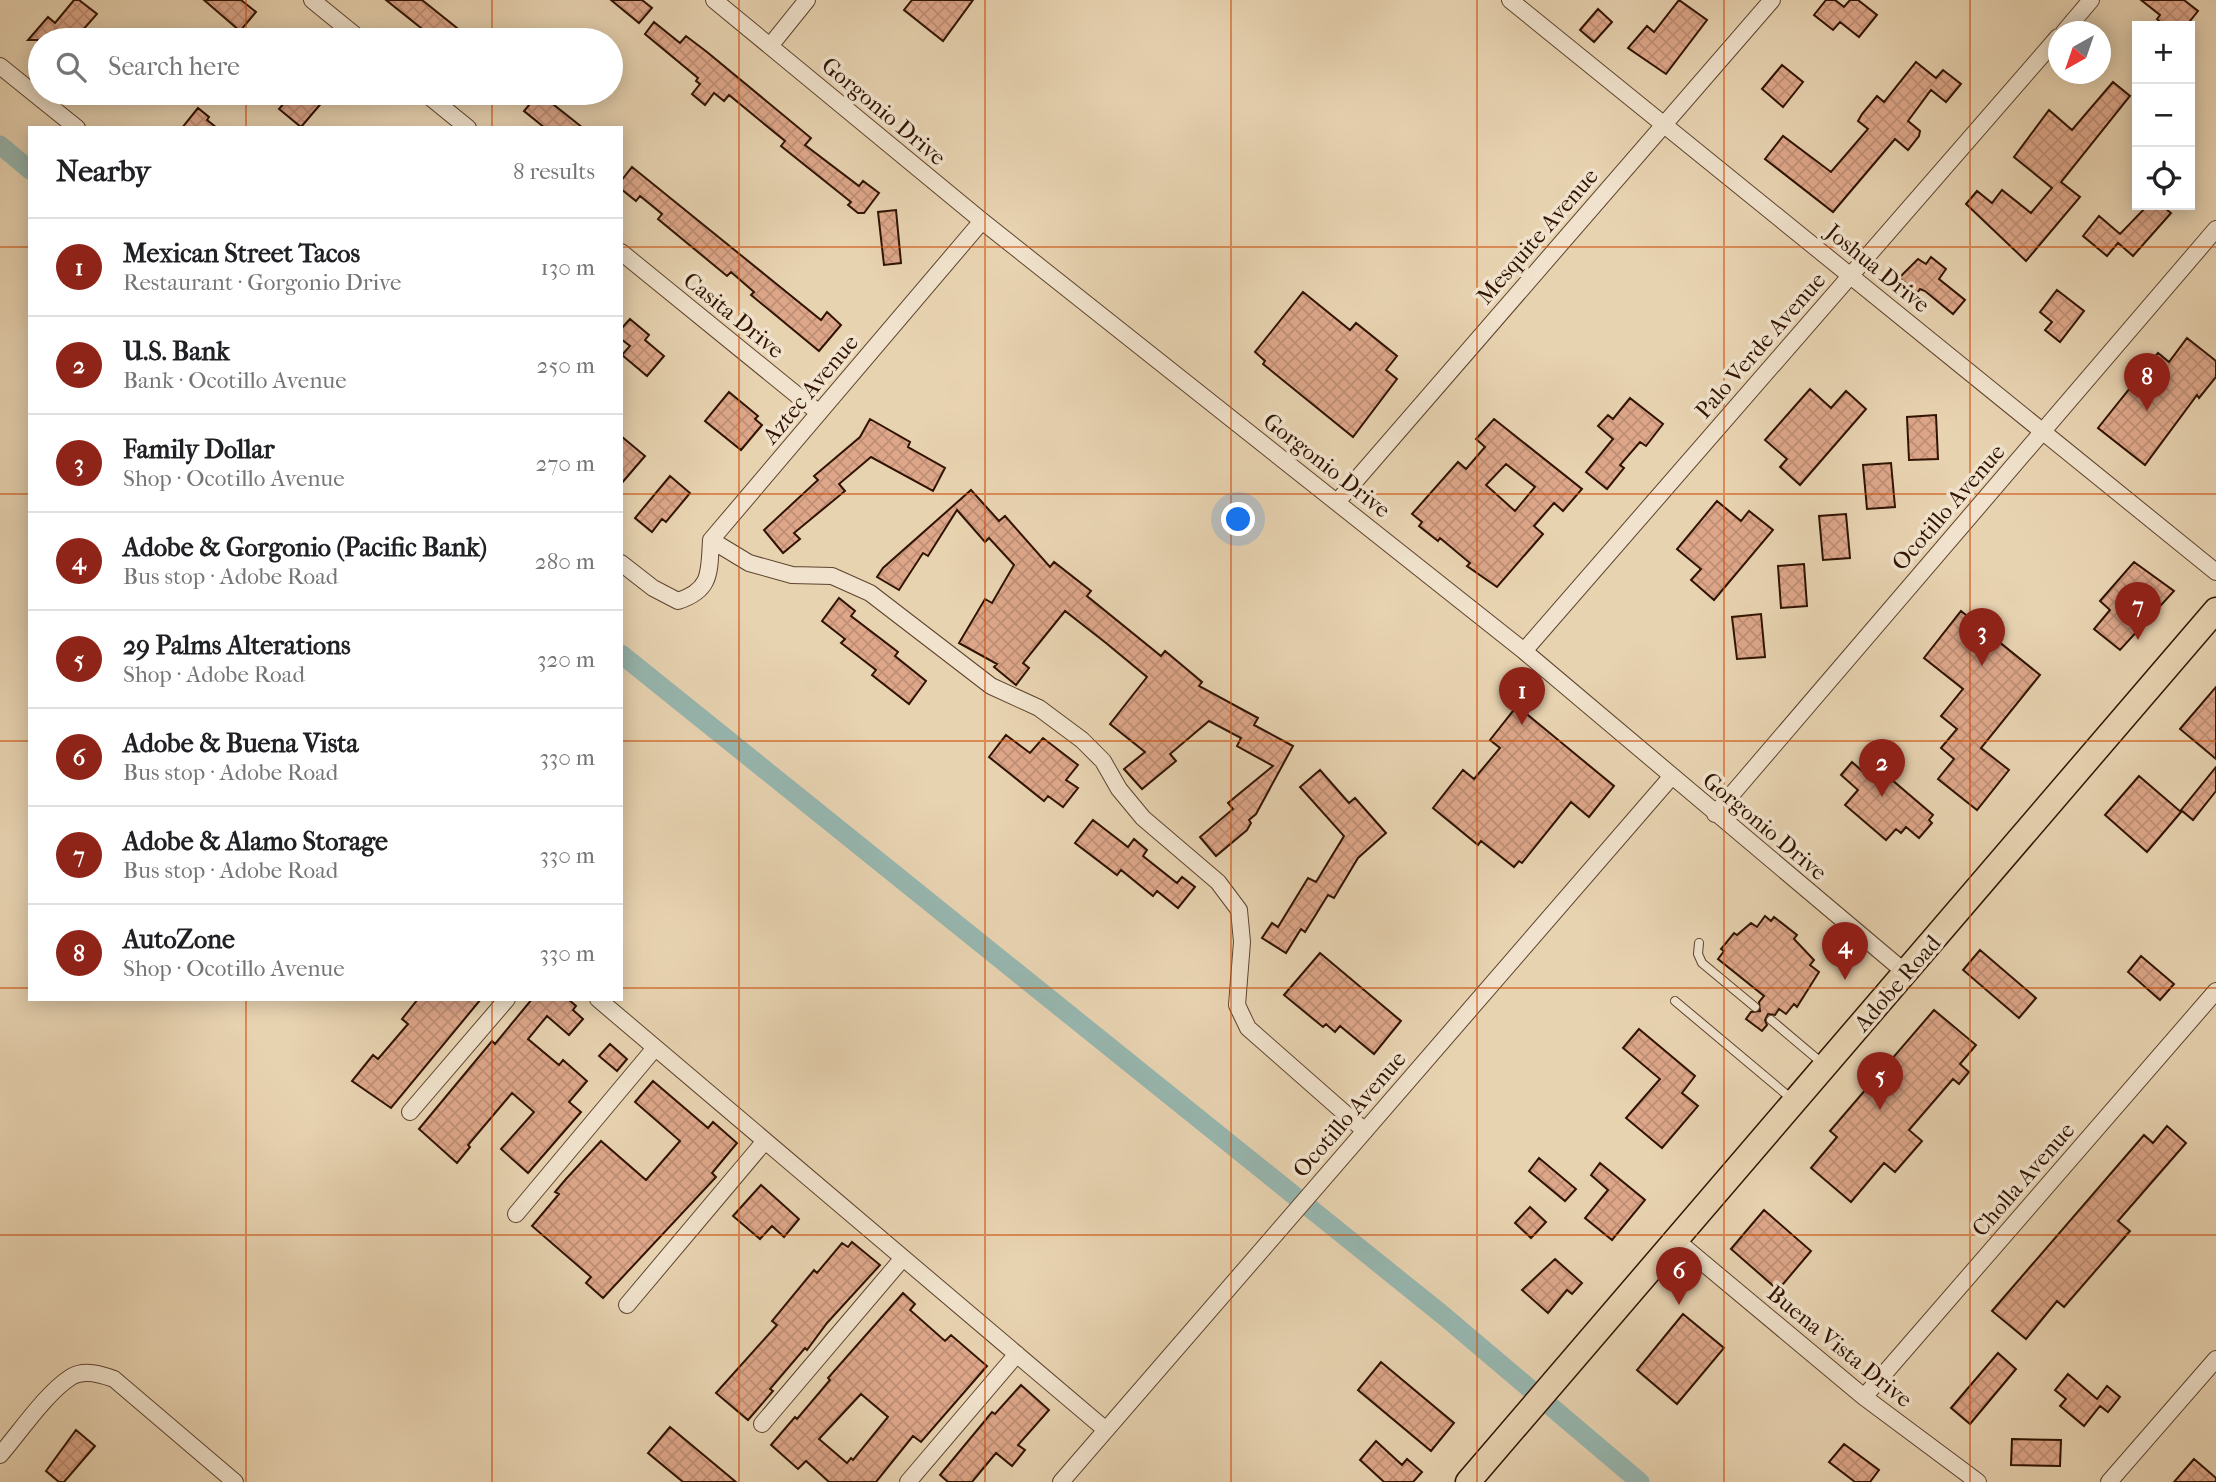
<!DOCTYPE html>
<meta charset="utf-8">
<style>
body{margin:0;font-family:"IM FELL French Canon",serif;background:#f2f2f2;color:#202124}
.controls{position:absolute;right:21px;top:21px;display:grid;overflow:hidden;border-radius:0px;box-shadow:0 4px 18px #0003}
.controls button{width:63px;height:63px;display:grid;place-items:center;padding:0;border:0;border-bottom:2px solid #e0e0e0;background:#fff;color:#202124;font:35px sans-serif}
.compass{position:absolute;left:2048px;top:21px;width:63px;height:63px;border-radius:50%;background:#fff;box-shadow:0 4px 18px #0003;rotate:220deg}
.you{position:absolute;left:1239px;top:520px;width:24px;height:24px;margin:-18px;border:5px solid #fff;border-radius:50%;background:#1a73e8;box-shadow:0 0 0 10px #1a73e833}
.badge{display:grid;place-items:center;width:46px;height:46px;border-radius:50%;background:#8f2418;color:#fff;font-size:23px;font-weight:700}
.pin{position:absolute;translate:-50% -58px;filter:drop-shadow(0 2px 4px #0008)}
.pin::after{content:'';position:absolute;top:37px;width:24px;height:21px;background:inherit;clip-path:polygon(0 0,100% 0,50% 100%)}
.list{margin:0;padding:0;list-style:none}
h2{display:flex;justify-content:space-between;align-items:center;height:91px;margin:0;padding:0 28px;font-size:30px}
h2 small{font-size:23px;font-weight:400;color:#757577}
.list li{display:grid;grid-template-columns:46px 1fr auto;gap:21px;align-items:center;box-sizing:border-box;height:98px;padding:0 28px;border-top:2px solid #e0e0e0}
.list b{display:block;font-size:26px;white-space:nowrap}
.list p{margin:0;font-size:23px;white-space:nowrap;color:#757577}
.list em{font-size:23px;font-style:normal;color:#757577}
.icon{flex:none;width:38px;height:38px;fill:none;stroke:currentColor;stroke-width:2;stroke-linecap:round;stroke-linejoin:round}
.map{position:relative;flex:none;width:2216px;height:1482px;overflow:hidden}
.search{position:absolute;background:#fff;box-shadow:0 4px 18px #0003;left:28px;top:28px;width:595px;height:77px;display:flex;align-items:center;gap:18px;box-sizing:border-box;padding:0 24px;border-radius:38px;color:#757577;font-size:26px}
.panel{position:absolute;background:#fff;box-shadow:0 4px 18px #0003;left:28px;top:126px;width:595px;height:875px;border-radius:0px}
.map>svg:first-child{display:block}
</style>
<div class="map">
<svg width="2216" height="1482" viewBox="0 0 2216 1482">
<defs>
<pattern id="building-cross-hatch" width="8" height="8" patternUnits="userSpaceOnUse" patternTransform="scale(1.75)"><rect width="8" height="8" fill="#dea78a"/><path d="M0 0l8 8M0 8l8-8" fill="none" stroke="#bf8f75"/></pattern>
</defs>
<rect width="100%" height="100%" fill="#e8d3b1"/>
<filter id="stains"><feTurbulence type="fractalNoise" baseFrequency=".00286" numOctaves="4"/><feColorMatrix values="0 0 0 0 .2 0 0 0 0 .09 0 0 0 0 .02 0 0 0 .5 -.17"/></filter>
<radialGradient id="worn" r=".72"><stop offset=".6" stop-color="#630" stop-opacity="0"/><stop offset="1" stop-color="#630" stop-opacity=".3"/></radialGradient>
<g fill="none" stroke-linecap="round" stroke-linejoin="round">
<path stroke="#97b7b0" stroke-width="19" d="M0,145L30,170
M621,654L1444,1316L1640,1482"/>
</g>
<path fill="url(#building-cross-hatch)" stroke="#301302" stroke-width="2" fill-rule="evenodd" d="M74,0H79L97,14L74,40H28L48,17L55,23Z
M204,0H241L256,12L240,31Z
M386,0H422L472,40H436Z
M611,0H642L652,8L639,23Z
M912,0H973L943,41L904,10Z
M1679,0L1707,20L1666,74L1628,48L1647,26L1654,32Z
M1826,0H1835L1844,7L1850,0H1858L1877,15L1859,37L1840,22L1833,30L1814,15Z
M2141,0H2184L2198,11L2186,26H2165L2157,19L2160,15Z
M1598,9L1612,22L1594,42L1580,30Z
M654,22L680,43L686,36L707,52L811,138L805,145L859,186L863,181L879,193L864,213H858L848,205L851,202L781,146L785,141L729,95L724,101L714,93L705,105L692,94L700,84L696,81L698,78L645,34Z
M1916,62L1936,78L1943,70L1961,84L1946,102L1931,90L1908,121L1920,131L1919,136L1908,150L1895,139L1833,212L1765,159L1783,136L1831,172L1868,129L1858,121L1862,114L1877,96L1884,102Z
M1782,65L1803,82L1783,107L1762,89Z
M2113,82L2130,96L2061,182L2080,197L2026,261L1966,204L1977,191L1992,203L2002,190L2031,213L2052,188L2014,157L2049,110L2072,130Z
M293,93H330L301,127L279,109Z
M539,93L583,128H545L524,111Z
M198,108L209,117L207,120L217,128H182Z
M632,167L821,320L827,312L841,325L819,351L751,295L754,292L731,272L727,276L658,219L662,214L640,196L636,201L621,189V181Z
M2148,205H2161L2171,213L2133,256L2118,243L2107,256L2083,236L2099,216L2120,234Z
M896,210L901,263L884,265L878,212Z
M1931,257L1946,269L1939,279L1965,300L1953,314L1925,291L1920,289L1917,293L1899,278L1918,259L1926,264Z
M2057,290L2084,311L2060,342L2045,330L2052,322L2040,312Z
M1303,292L1350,330L1356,323L1397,356L1386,370L1397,379L1353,437L1263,364L1265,361L1255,352Z
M630,319L649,335L645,340L664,356L647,376L622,355L630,346L621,339V329Z
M2187,338L2216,361V377L2199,398L2197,395L2145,465L2098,428L2158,353L2169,362Z
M1810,389L1831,408L1846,391L1866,409L1800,485L1780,467L1787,459L1765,440Z
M729,392L758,416L755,419L762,425L741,450L705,421Z
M1630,398L1663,424L1646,446L1640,442L1620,465L1624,468L1607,489L1586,472L1613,439L1598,426L1608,415L1613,419Z
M1936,415L1938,459L1909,460L1907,417Z
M870,419L910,442L908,447L945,468L933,491L871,457L839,484L845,491L794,533L800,539L783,553L764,530L818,480L814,476L860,437Z
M1494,419L1582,489L1563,511L1554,503L1534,526L1543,534L1497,587L1467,566L1470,563L1440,538L1438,541L1419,526L1422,522L1412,514L1458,462L1466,469L1485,447L1476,439ZM1506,464L1535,487L1515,511L1486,485Z
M621,436L645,456L621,484Z
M1891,463L1895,507L1867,509L1863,465Z
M670,476L690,493L666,522L662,519L652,532L635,518Z
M971,490L999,521L1005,516L1050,567L1054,562L1091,591L1087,596L1161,656L1165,651L1202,682L1199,686L1258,718L1254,725L1293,746L1256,814L1249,820L1251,823L1247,830L1216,856L1200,837L1233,809L1228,803L1273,766L1237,746L1241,738L1209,721L1170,754L1176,761L1142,789L1124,769L1145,752L1110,724L1147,677L1106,643L1065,611L1023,663L1029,668L1016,685L994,667L997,664L959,643L985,599L992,603L1014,565L989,538L985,542L957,510L928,556L923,553L899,590L877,577L883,568Z
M1717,501L1741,521L1749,511L1773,530L1714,600L1691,580L1701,569L1677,549Z
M1846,514L1850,558L1823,560L1819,516Z
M2134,562L2174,591L2120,650L2094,629L2110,610L2100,601Z
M1804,564L1807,606L1781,608L1778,566Z
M839,598L855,611L851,616L898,652L895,656L926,681L909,704L872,675L876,670L841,643L845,639L822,621Z
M1961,611L2040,675L1981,748L2009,770L1977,810L1938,779L1954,759L1941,748L1957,729L1941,716L1963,689L1924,658Z
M1761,614L1765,657L1737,659L1732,617Z
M2216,687V759L2180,729Z
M1517,706L1614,786L1589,817L1571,802L1522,863L1519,861L1514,867L1481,841L1478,845L1433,808L1463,770L1474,779L1500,748L1490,740Z
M1006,735L1030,753L1043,738L1078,765L1066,780L1078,788L1063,807L1048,796L1044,801L989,757Z
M1852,762L1870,778L1878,768L1933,815L1929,820L1932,823L1919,838L1906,827L1901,833L1896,829L1886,840L1845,805L1858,790L1841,775Z
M2216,767V791L2193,820L2181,810Z
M1320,770L1349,803L1355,798L1386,833L1358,858L1334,898L1328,895L1305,932L1301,929L1286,953L1262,938L1272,923L1278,927L1308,878L1316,882L1344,836L1300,787Z
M2139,776L2181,812L2147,852L2105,815Z
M1093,820L1128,847L1134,839L1147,850L1143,856L1177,883L1182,877L1195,887L1178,908L1157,891L1153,896L1121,870L1117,875L1075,843Z
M1765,916L1771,921L1774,917L1797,935L1794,939L1814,960L1810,965L1819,972L1797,1007L1794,1004L1786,1014L1779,1009L1775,1015L1768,1014L1765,1020L1767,1025L1762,1031L1746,1019L1751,1012L1760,1011L1759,1002L1764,996L1718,959L1724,951L1721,949L1734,933L1737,935L1751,923L1757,927Z
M1980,950L2036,998L2019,1018L1963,970Z
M1320,953L1401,1021L1374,1054L1340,1026L1335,1032L1326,1024L1323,1027L1284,995Z
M2141,956L2174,984L2160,1000L2128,972Z
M418,999H481L391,1108L352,1081L373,1055L378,1059L408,1024L402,1019Z
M532,999H568L576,1006L573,1010L583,1019L569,1035L547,1016L528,1039L559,1065L563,1060L587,1081L569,1102L581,1112L528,1173L501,1149L534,1112L512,1093L468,1145L470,1147L457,1163L419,1129L492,1041L495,1044Z
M1934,1010L1976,1045L1960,1064L1969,1072L1959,1084L1953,1079L1909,1130L1922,1141L1895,1172L1884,1163L1851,1202L1811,1168L1837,1137L1830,1131Z
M1639,1029L1695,1076L1682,1093L1698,1106L1662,1148L1626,1118L1660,1079L1623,1048Z
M610,1044L627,1059L617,1071L599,1056Z
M653,1081L708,1128L713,1122L737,1143L712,1173L716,1177L603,1298L586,1283L591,1277L532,1226L559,1194L555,1192L566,1179L601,1141L646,1180L680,1141L635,1102Z
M2167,1126L2186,1143L2118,1221L2130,1231L2064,1307L2057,1301L2026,1339L1992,1311L2144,1135L2153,1143Z
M1539,1158L1576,1189L1565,1201L1529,1171Z
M1600,1163L1645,1200L1612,1240L1585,1218L1608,1190L1591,1175Z
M761,1185L799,1219L784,1237L772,1226L760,1239L733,1216Z
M1530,1207L1546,1222L1531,1238L1515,1223Z
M1764,1210L1811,1251L1778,1290L1731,1249Z
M852,1242L880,1265L827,1323L807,1350L805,1348L770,1389L773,1391L748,1420L716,1393L777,1325L772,1321L814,1270L817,1273L842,1243L848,1247Z
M1555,1259L1582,1283L1572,1294L1567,1290L1548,1313L1522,1290Z
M903,1293L915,1304L910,1310L945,1341L951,1335L987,1366L921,1442L913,1436L876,1482H829L806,1461L798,1469L771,1445L795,1417L797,1419L830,1380L828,1378ZM861,1394L888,1417L853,1460L851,1458L847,1463L819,1439Z
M1683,1314L1724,1348L1677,1404L1637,1370Z
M1998,1353L2016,1369L1970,1424L1951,1408Z
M1381,1362L1454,1423L1431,1451L1358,1390Z
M2068,1374L2097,1399L2107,1386L2120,1397L2108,1412L2100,1406L2084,1426L2060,1406L2066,1399L2055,1390Z
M1021,1385L1049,1410L1018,1445L1025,1450L1012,1466L996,1453L972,1482H948L940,1475L992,1412L995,1414Z
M670,1427L736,1482H683L648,1453Z
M76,1430L95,1446L64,1482H59L46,1471Z
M2012,1439L2061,1440L2060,1466L2011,1465Z
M1376,1441L1402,1465L1407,1459L1422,1472L1413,1482H1384L1360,1460Z
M1844,1444L1879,1470L1870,1482H1855L1829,1462Z
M2194,1459L2216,1478V1482H2174Z"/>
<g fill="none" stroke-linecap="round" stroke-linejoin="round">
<defs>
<path id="lane" d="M1699,943L1698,954L1702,963L1755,1007
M1675,1001L1793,1100
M1771,1020L1822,1063"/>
<path id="street" d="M312,0L361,40
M714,0L982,221L1524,651L1906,973
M1510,0L2216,572
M2064,32L2091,0
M770,46L807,0
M0,66L77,128
M425,93L468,128
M621,252L819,413
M1337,502L1772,0
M711,540L749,563L792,575L832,576L870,593L991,686L1039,708L1082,740L1103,761L1119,789L1143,818L1218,882L1239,910L1242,942L1237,1005L1248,1028L1365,1131
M621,563L653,588L678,601C712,590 709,572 711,540L982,221
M1524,651L2058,37
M1715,814L2216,229
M598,999L1106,1430
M410,1112L507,999
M516,1214L655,1048
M1677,1241L1864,1397L1978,1482
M627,1305L765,1141
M1864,1397L2216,991
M762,1424L903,1258
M0,1455C20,1432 46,1393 71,1377C84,1369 101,1374 114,1379L235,1482
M908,1482L1017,1354
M1061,1482L1672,776
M2109,1482L2216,1359"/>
<path id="primary" d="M1468,1482L2216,610"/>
</defs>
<use href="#lane" stroke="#5e432e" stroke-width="10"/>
<use href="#street" stroke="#5e432e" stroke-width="18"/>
<use href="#primary" stroke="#301302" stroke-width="27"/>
<use href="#lane" stroke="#f0e2cc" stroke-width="8"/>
<use href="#street" stroke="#f0e2cc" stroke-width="16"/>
<use href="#primary" stroke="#e8d3b1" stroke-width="24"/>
</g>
<path fill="none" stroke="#cc4e0a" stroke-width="2" stroke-opacity="0.55" d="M246,0V40M492,0V40M739,0V1482M985,0V1482M1231,0V1482M1477,0V1482M1724,0V1482M1970,0V1482M246,93V128M492,93V128M0,247H30M621,247H2216M0,494H30M621,494H2216M0,741H30M621,741H2216M0,988H30M621,988H2216M246,999V1482M492,999V1482M0,1235H2216"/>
<g text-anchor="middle" stroke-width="7" stroke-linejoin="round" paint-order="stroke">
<g font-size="23" fill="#301302" stroke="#f0e2cc">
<text transform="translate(884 111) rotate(40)" y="8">Gorgonio Drive</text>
<text transform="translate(1537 236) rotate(-49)" y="8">Mesquite Avenue</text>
<text transform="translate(1878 268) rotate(39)" y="8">Joshua Drive</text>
<text transform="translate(734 315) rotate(39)" y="8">Casita Drive</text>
<text transform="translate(1760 345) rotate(-49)" y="8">Palo Verde Avenue</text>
<text transform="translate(810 389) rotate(-50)" y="8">Aztec Avenue</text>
<text transform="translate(1327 465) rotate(38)" y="8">Gorgonio Drive</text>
<text transform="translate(1948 507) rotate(-49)" y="8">Ocotillo Avenue</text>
<text transform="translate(1765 826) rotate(40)" y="8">Gorgonio Drive</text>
<text transform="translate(1897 983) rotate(-49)" y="8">Adobe Road</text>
<text transform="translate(1349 1114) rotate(-49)" y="8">Ocotillo Avenue</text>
<text transform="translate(2023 1179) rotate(-49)" y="8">Cholla Avenue</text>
<text transform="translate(1840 1346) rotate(39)" y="8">Buena Vista Drive</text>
</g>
</g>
<rect width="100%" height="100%" filter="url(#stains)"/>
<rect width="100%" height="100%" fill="url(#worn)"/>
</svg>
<div class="controls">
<button>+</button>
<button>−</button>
<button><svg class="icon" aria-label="locate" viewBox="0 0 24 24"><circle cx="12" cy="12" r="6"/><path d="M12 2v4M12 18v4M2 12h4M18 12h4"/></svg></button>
</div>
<svg class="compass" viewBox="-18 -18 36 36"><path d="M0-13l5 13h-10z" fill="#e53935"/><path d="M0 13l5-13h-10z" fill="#757577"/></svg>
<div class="you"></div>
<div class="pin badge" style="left:1522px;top:725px">1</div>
<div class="pin badge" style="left:1882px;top:797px">2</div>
<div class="pin badge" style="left:1982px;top:666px">3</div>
<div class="pin badge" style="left:1845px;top:980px">4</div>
<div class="pin badge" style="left:1880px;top:1110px">5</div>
<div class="pin badge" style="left:1679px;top:1305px">6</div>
<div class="pin badge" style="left:2138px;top:640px">7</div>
<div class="pin badge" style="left:2147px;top:411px">8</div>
<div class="search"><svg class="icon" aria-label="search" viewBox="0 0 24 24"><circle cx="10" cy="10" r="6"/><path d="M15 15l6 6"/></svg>Search here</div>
<section class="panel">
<h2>Nearby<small>8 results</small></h2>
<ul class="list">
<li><span class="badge">1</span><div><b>Mexican Street Tacos</b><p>Restaurant · Gorgonio Drive</p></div><em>130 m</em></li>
<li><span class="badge">2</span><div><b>U.S. Bank</b><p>Bank · Ocotillo Avenue</p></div><em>250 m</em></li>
<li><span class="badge">3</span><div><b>Family Dollar</b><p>Shop · Ocotillo Avenue</p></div><em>270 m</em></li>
<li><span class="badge">4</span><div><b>Adobe &amp; Gorgonio (Pacific Bank)</b><p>Bus stop · Adobe Road</p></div><em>280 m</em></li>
<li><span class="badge">5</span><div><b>29 Palms Alterations</b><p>Shop · Adobe Road</p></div><em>320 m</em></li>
<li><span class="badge">6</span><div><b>Adobe &amp; Buena Vista</b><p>Bus stop · Adobe Road</p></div><em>330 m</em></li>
<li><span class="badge">7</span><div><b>Adobe &amp; Alamo Storage</b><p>Bus stop · Adobe Road</p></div><em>330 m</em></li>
<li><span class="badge">8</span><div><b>AutoZone</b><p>Shop · Ocotillo Avenue</p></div><em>330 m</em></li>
</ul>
</section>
</div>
